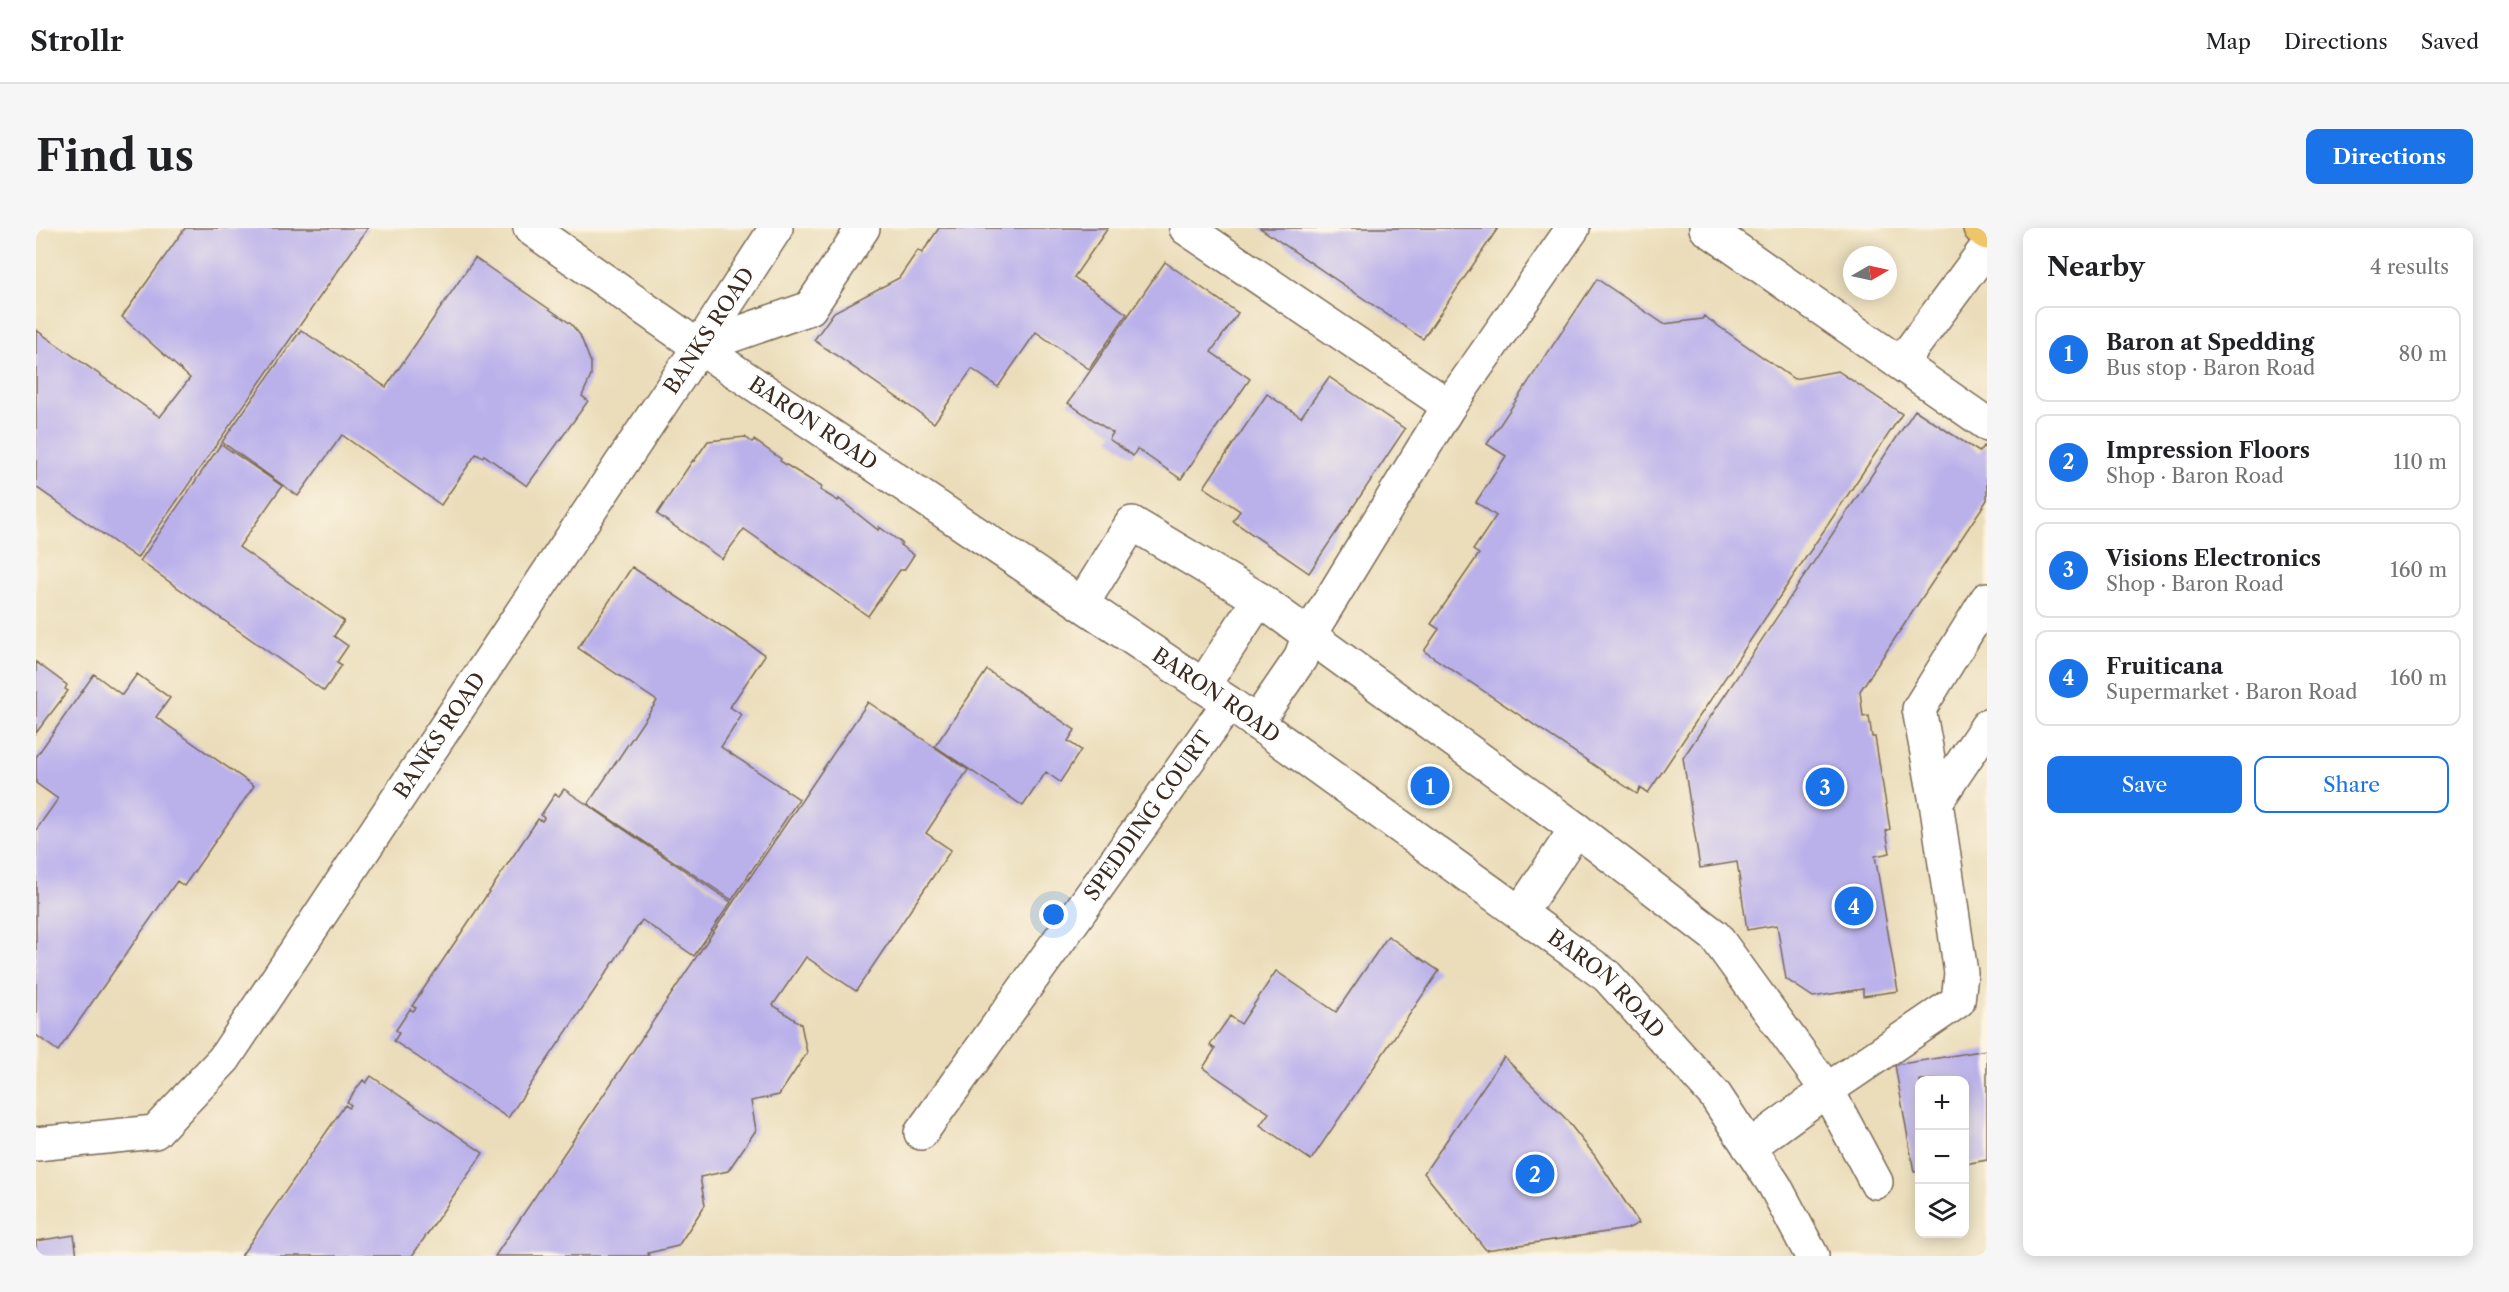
<!DOCTYPE html>
<meta charset="utf-8">
<style>
body{margin:0;font-family:"Libre Caslon Text",serif;background:#f6f6f6;color:#202124}
.controls{position:absolute;right:18px;bottom:18px;display:grid;overflow:hidden;border-radius:12px;box-shadow:0 3px 15px #0003}
.controls button{width:54px;height:54px;display:grid;place-items:center;padding:0;border:0;border-bottom:2px solid #e0e0e0;background:#fff;color:#202124;font:30px sans-serif}
.compass{position:absolute;left:1807px;top:18px;width:54px;height:54px;border-radius:50%;background:#fff;box-shadow:0 3px 15px #0003;rotate:81deg}
.you{position:absolute;left:1018px;top:687px;width:21px;height:21px;margin:-15px;border:4px solid #fff;border-radius:50%;background:#1a73e8;box-shadow:0 0 0 9px #1a73e833}
.badge{display:grid;place-items:center;width:39px;height:39px;border-radius:50%;background:#1a73e8;color:#fff;font-size:20px;font-weight:700}
.pin{position:absolute;translate:-50% -50%;border:3px solid #fff;box-shadow:0 2px 6px #0006}
.list{margin:0;padding:0;list-style:none}
h2{display:flex;justify-content:space-between;align-items:center;height:78px;margin:0;padding:0 24px;font-size:26px}
h2 small{font-size:20px;font-weight:400;color:#757577}
.list li{display:grid;grid-template-columns:39px 1fr auto;gap:18px;align-items:center;box-sizing:border-box;height:96px;margin:0 12px 12px;padding:0 12px;border:2px solid #e0e0e0;border-radius:12px}
.list b{display:block;font-size:22px;white-space:nowrap}
.list p{margin:0;font-size:20px;white-space:nowrap;color:#757577}
.list em{font-size:20px;font-style:normal;color:#757577}
.actions{display:flex;gap:12px;padding:18px 24px}
.actions a{flex:1;padding:14px 0;border:2px solid #1a73e8;border-radius:12px;text-align:center;font-size:21px;color:#1a73e8}
.actions .main{background:#1a73e8;color:#fff}
.icon{flex:none;width:33px;height:33px;fill:none;stroke:currentColor;stroke-width:2;stroke-linecap:round;stroke-linejoin:round}
.map{position:relative;flex:none;width:1951px;height:1028px;overflow:hidden;border-radius:12px}
header{display:flex;align-items:center;gap:36px;box-sizing:border-box;height:84px;padding:0 30px;background:#fff;border-bottom:2px solid #e0e0e0}
header strong{font-size:28px}
nav{display:flex;gap:33px;margin-inline-start:auto;font-size:21px}
.intro{display:flex;align-items:center;justify-content:space-between;box-sizing:border-box;height:144px;padding:0 36px}
h1{margin:0;font-size:42px}
.button{padding:15px 27px;border-radius:12px;background:#1a73e8;color:#fff;font-size:21px;font-weight:700}
main{display:flex;gap:36px;padding:0 36px}
aside{flex:1;background:#fff;border-radius:12px;box-shadow:0 3px 15px #0003}
.map>svg:first-child{display:block}
</style>
<header>
<strong>Strollr</strong>
<nav><a>Map</a><a>Directions</a><a>Saved</a></nav>
</header>
<div class="intro"><h1>Find us</h1><a class="button">Directions</a></div>
<main>
<div class="map">
<svg width="1951" height="1028" viewBox="0 0 1951 1028">
<rect width="100%" height="100%" fill="#fcf5e5"/>
<filter id="ink" filterUnits="userSpaceOnUse"><feTurbulence type="fractalNoise" baseFrequency=".0167" numOctaves="2"/><feDisplacementMap in="SourceGraphic" scale="12" xChannelSelector="R" yChannelSelector="G"/><feConvolveMatrix kernelMatrix="1 2 1 2 8 2 1 2 1" color-interpolation-filters="sRGB"/></filter>
<filter id="wash" filterUnits="userSpaceOnUse"><feTurbulence type="fractalNoise" baseFrequency=".008" numOctaves="4" result="noise"/><feDisplacementMap in="SourceGraphic" scale="24" xChannelSelector="R" yChannelSelector="G"/><feGaussianBlur stdDeviation="1.35" result="paint"/><feColorMatrix in="noise" values="0 0 0 0 0 0 0 0 0 0 0 0 0 0 0 0 0 1.4 0 .05"/><feComposite in="paint" operator="in"/></filter>
<g filter="url(#wash)">
<rect width="100%" height="100%" fill="#ebddba"/>
<g id="blocks">
<path fill="#bab1eb" d="M149,0H332L101,330L0,259V102L124,189L154,150L86,89Z
M903,0H1072L1038,49L1091,86L1053,141L1000,104L962,159L936,141L898,195L778,112L798,84L863,50L882,22L886,25Z
M1224,0H1462L1387,111Z
M439,30L535,96L544,107L555,135V148L546,168L552,173L491,258L448,227L446,229L440,226L405,277L306,207L262,268L186,214L265,102L350,159Z
M1129,34L1202,85L1175,124L1214,151L1145,251L1101,221L1097,228L1073,211L1077,205L1032,175Z
M1561,51L1628,96L1666,91L1668,88L1758,151L1802,143L1866,186L1612,565L1604,560L1601,566L1388,423L1403,401L1395,396L1443,326L1437,322L1460,288L1440,274L1470,228L1451,216Z
M1293,149L1369,201L1273,345L1197,293L1204,283L1168,259L1231,166L1265,189Z
M1879,182L1943,224L1947,218L1951,221V272L1824,463L1827,489L1833,488L1836,509H1839L1854,601L1850,603L1854,625L1839,628L1862,763L1827,768V761L1777,769L1750,751L1741,697L1711,702L1701,634L1664,640L1647,530Z
M709,209L716,214L718,212L745,231L744,233L786,259L784,262L802,273L803,271L842,302L843,299L866,315L864,317L878,327L868,342H864L832,388L708,301L686,331L621,286L657,232L658,233L672,213Z
M185,216L246,258L203,319L308,393L298,408L312,418L301,434L306,437L288,463L104,333Z
M596,339L729,427L694,479L706,487L685,519L763,571L696,672L552,576L621,473L542,420Z
M0,434L31,457L29,461L32,463L0,505Z
M951,442L1039,502L1032,513L1045,522L1024,554L1010,544L987,578L899,518Z
M58,446L86,467L101,446L134,470L120,489L218,558L148,658L141,653L22,823L0,807V602L22,571L0,555V529Z
M832,474L932,542L890,605L915,622L820,763L770,729L737,777L765,796L771,825L743,867L715,873L720,902L692,943L664,949L669,977L642,1018L612,1025L613,1028H459Z
M528,561L695,674L658,728L606,692L472,890L358,813L363,805L360,802L374,781L377,783L380,780L376,778L502,591L506,593L508,590L505,587L519,566L523,568Z
M1352,708L1403,743L1275,932L1224,897L1233,885L1167,840L1179,821L1174,817L1194,788L1205,796L1240,743L1300,784Z
M1951,822V932L1928,936V852H1884V943L1878,944L1859,837Z
M1468,829L1529,890L1559,928L1603,995L1591,1001L1450,1022L1388,945Z
M335,848L447,925L376,1028H205L309,877L313,880L315,877L311,874L327,852L330,855Z
M38,1007L41,1028H0V1013Z"/>
</g>
</g>
<g filter="url(#ink)">
<use href="#blocks" fill-opacity="0" stroke="#796955" stroke-width="1.5"/>
<g fill="none" stroke-linecap="round" stroke-linejoin="round">
<defs>
<g id="minor">
<path id="s1" d="M494,0L663,119L1193,475L1571,748L1679,867L1739,958L1776,1028"/>
<path d="M1150,0L1413,178L1272,409L1264,431L1220,495"/>
<path d="M1670,0L1951,196"/>
<path d="M663,119L774,80L827,0"/>
<path d="M1865,135L1951,19"/>
<path d="M1413,178L1537,0"/>
<path d="M1046,376L1096,295L1223,371"/>
<path d="M1167,458L1223,371L1540,601L1484,685"/>
<path d="M1900,574L1951,498"/>
<path d="M1540,601L1679,708L1791,862L1713,919"/>
<path id="s2" d="M885,905L1193,475"/>
<path id="s3" d="M0,916L119,904L188,831L663,119L740,0"/>
<path d="M1840,954L1791,862L1922,773L1925,745L1900,574L1883,481L1951,371"/>
</g>
<path id="highway" d="M1944,0L1951,5"/>
</defs>
<use href="#minor" stroke="#796955" stroke-width="36"/>
<use href="#highway" stroke="#796955" stroke-width="36"/>
<use href="#minor" stroke="#fff" stroke-width="33"/>
<use href="#highway" stroke="#eec569" stroke-width="33"/>
</g>
</g>
<g text-anchor="middle" stroke-width="4.5" stroke-linejoin="round" paint-order="stroke">
<g font-size="21" fill="#3b2a1e" stroke="#fcf5e5">
<text dy="7" stroke="none"><textPath href="#s3" startOffset="1095">BANKS ROAD</textPath></text>
<text dy="7" stroke="none"><textPath href="#s1" startOffset="344">BARON ROAD</textPath></text>
<text dy="7" stroke="none"><textPath href="#s1" startOffset="830">BARON ROAD</textPath></text>
<text dy="7" stroke="none"><textPath href="#s3" startOffset="609">BANKS ROAD</textPath></text>
<text dy="7" stroke="none"><textPath href="#s2" startOffset="390">SPEDDING COURT</textPath></text>
<text dy="7" stroke="none"><textPath href="#s1" startOffset="1316">BARON ROAD</textPath></text>
</g>
</g>
</svg>
<div class="controls">
<button>+</button>
<button>−</button>
<button><svg class="icon" aria-label="layers" viewBox="0 0 24 24"><path d="M12 4l9 5-9 5-9-5zM3 14l9 5 9-5"/></svg></button>
</div>
<svg class="compass" viewBox="-18 -18 36 36"><path d="M0-13l5 13h-10z" fill="#e53935"/><path d="M0 13l5-13h-10z" fill="#757577"/></svg>
<div class="you"></div>
<div class="pin badge" style="left:1394px;top:558px">1</div>
<div class="pin badge" style="left:1499px;top:946px">2</div>
<div class="pin badge" style="left:1789px;top:559px">3</div>
<div class="pin badge" style="left:1818px;top:678px">4</div>
</div>
<aside>
<h2>Nearby<small>4 results</small></h2>
<ul class="list">
<li><span class="badge">1</span><div><b>Baron at Spedding</b><p>Bus stop · Baron Road</p></div><em>80 m</em></li>
<li><span class="badge">2</span><div><b>Impression Floors</b><p>Shop · Baron Road</p></div><em>110 m</em></li>
<li><span class="badge">3</span><div><b>Visions Electronics</b><p>Shop · Baron Road</p></div><em>160 m</em></li>
<li><span class="badge">4</span><div><b>Fruiticana</b><p>Supermarket · Baron Road</p></div><em>160 m</em></li>
</ul>
<div class="actions"><a class="main">Save</a><a>Share</a></div>
</aside>
</main>
